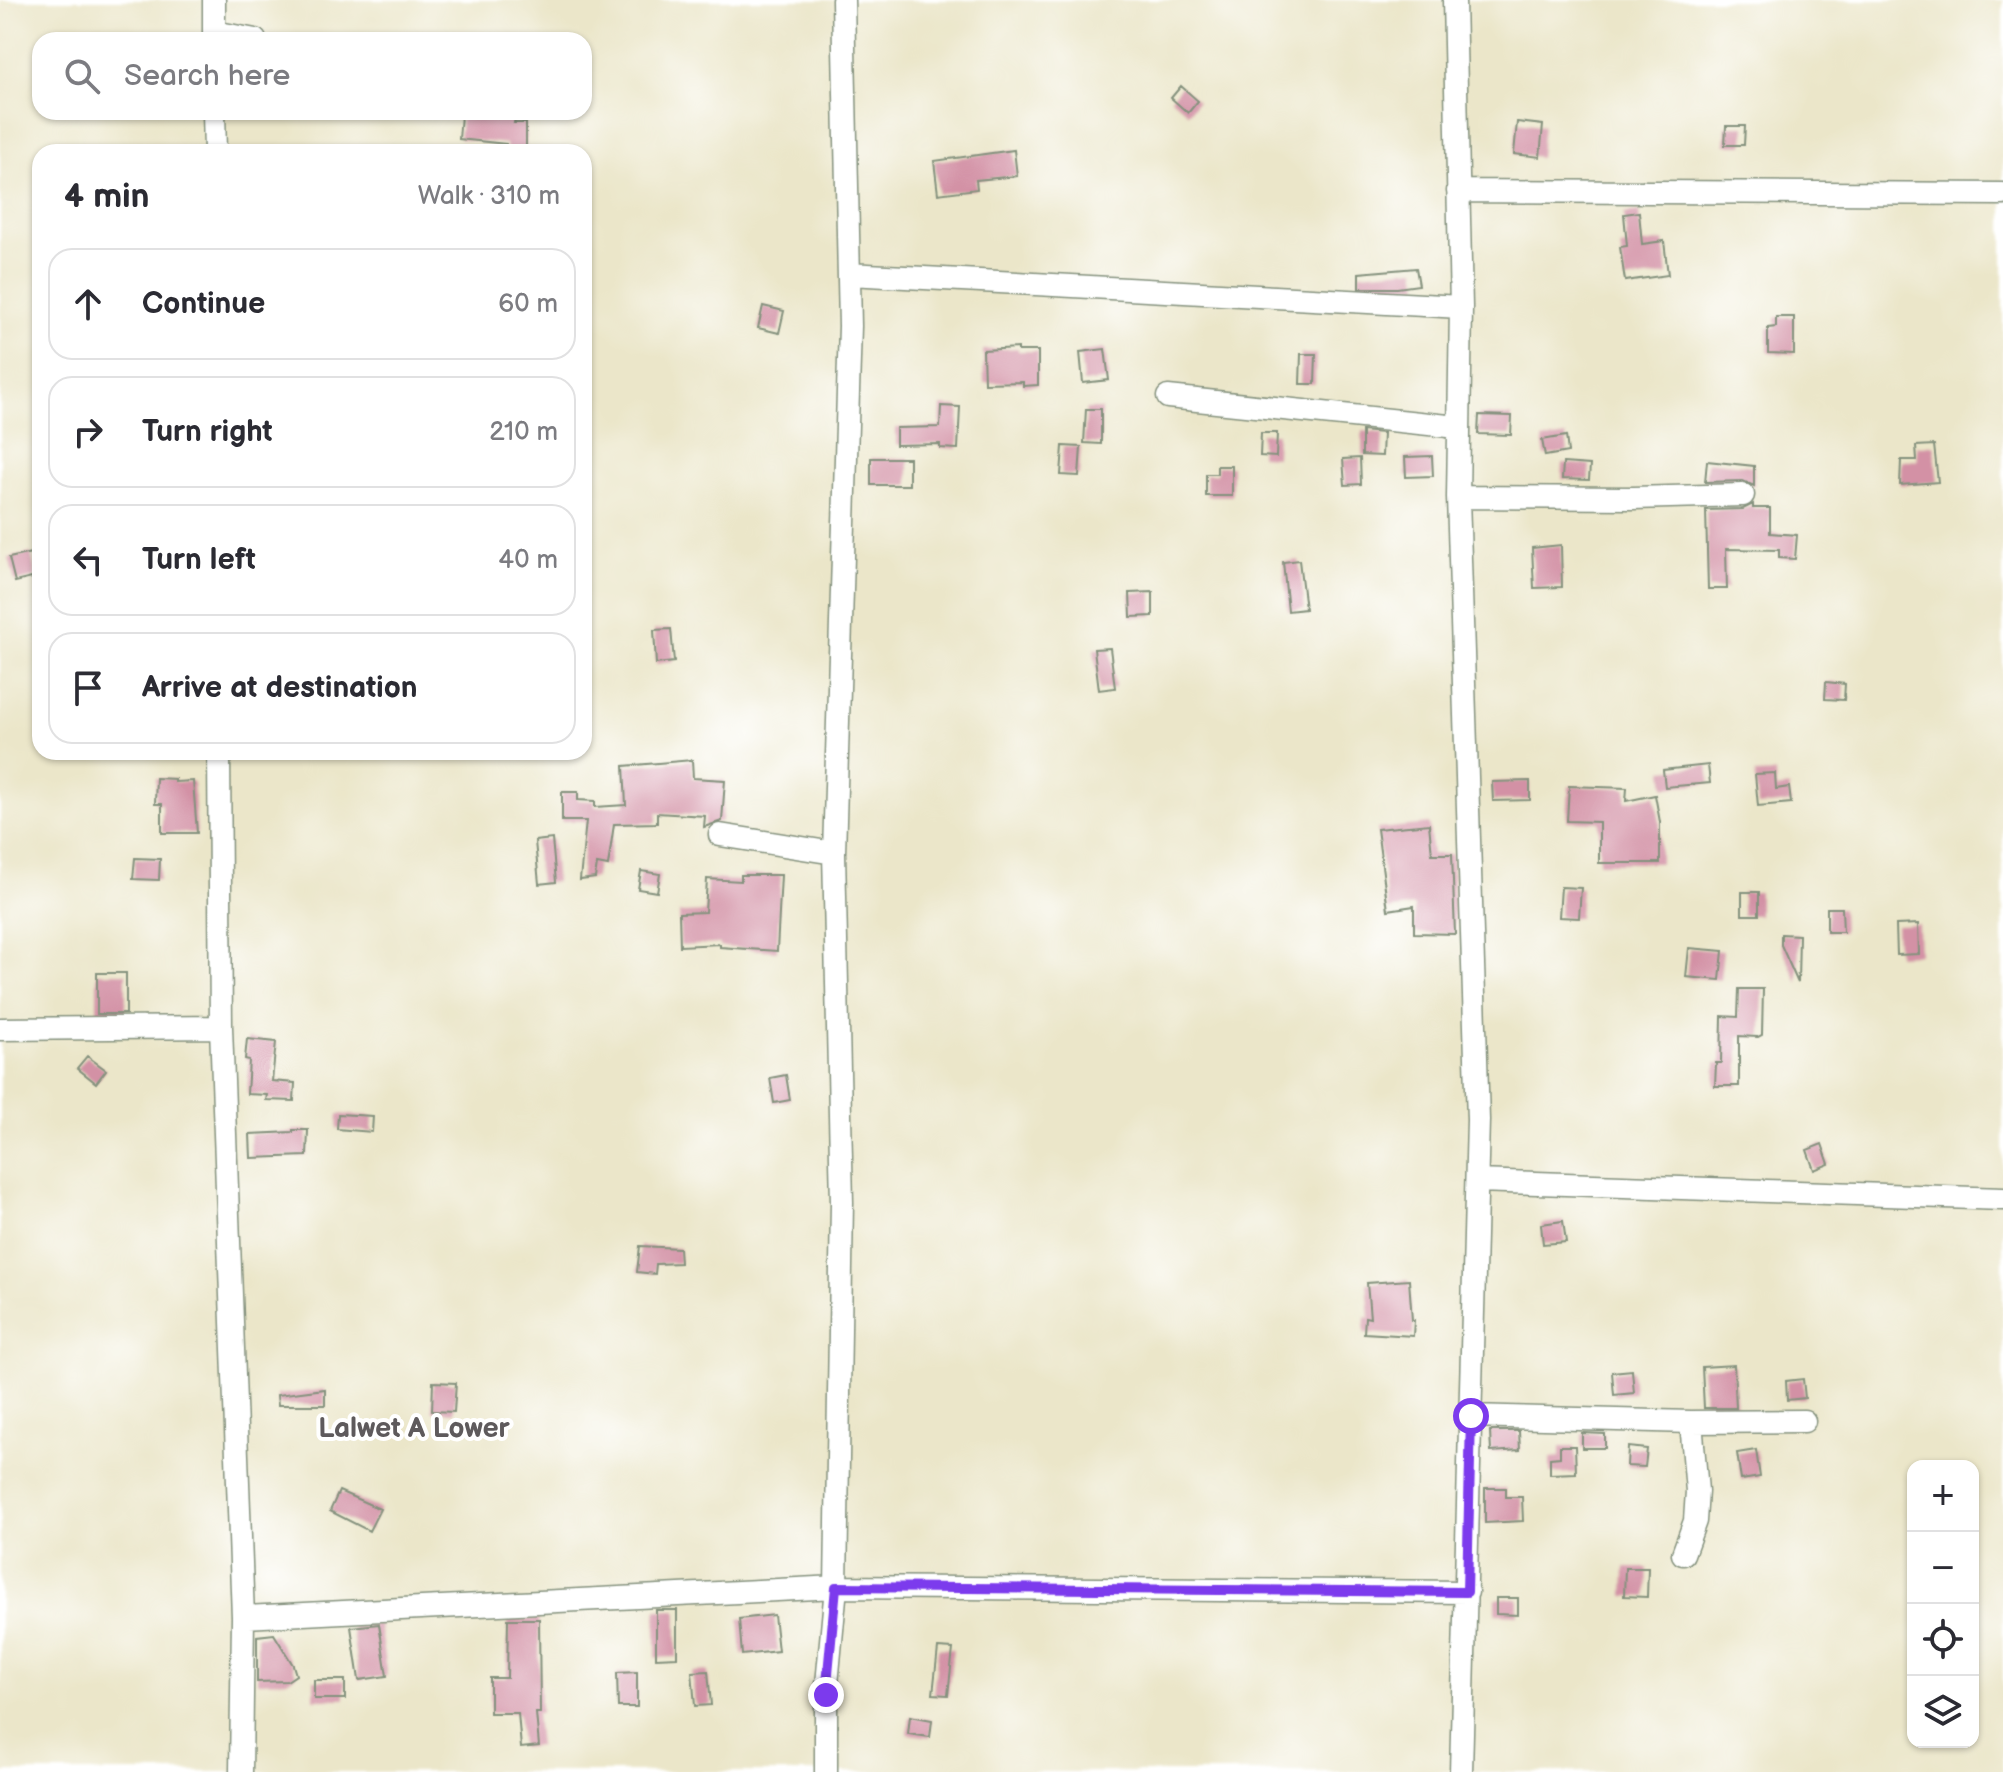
<!DOCTYPE html>
<meta charset="utf-8">
<style>
body{margin:0;font-family:"Balsamiq Sans",sans-serif;background:#f2f2f3;color:#2b2b33}
.controls{position:absolute;right:24px;bottom:24px;display:grid;overflow:hidden;border-radius:16px;box-shadow:0 2px 6px #0004}
.controls button{width:72px;height:72px;display:grid;place-items:center;padding:0;border:0;border-bottom:2px solid #e1e1e2;background:#fff;color:#2b2b33;font:40px sans-serif}
.stop{position:absolute;width:24px;height:24px;margin:-18px;border:6px solid #7c3aed;border-radius:50%;background:#fff}
.stop.end{background:#7c3aed;border-color:#fff;box-shadow:0 2px 8px #0008}
.list{margin:0;padding:0;list-style:none}
h2{display:flex;justify-content:space-between;align-items:center;height:104px;margin:0;padding:0 32px;font-size:34px}
h2 small{font-size:26px;font-weight:400;color:#7c7c81}
.list li{display:grid;grid-template-columns:52px 1fr auto;gap:24px;align-items:center;box-sizing:border-box;height:112px;margin:0 16px 16px;padding:0 16px;border:2px solid #e1e1e2;border-radius:24px}
.list b{display:block;font-size:30px;white-space:nowrap}
.list em{font-size:26px;font-style:normal;color:#7c7c81}
.icon{flex:none;width:44px;height:44px;fill:none;stroke:currentColor;stroke-width:2;stroke-linecap:round;stroke-linejoin:round}
.map{position:relative;flex:none;width:2003px;height:1772px;overflow:hidden}
.search{position:absolute;background:#fff;box-shadow:0 2px 6px #0004;left:32px;top:32px;width:560px;height:88px;display:flex;align-items:center;gap:20px;box-sizing:border-box;padding:0 28px;border-radius:24px;color:#7c7c81;font-size:30px}
.panel{position:absolute;background:#fff;box-shadow:0 2px 6px #0004;left:32px;top:144px;width:560px;height:616px;border-radius:24px}
.map>svg:first-child{display:block}
</style>
<div class="map">
<svg width="2003" height="1772" viewBox="0 0 2003 1772">
<rect width="100%" height="100%" fill="#fff"/>
<filter id="ink" filterUnits="userSpaceOnUse"><feTurbulence type="fractalNoise" baseFrequency=".0125" numOctaves="2"/><feDisplacementMap in="SourceGraphic" scale="16" xChannelSelector="R" yChannelSelector="G"/><feConvolveMatrix kernelMatrix="1 2 1 2 8 2 1 2 1" color-interpolation-filters="sRGB"/></filter>
<filter id="wash" filterUnits="userSpaceOnUse"><feTurbulence type="fractalNoise" baseFrequency=".006" numOctaves="4" result="noise"/><feDisplacementMap in="SourceGraphic" scale="32" xChannelSelector="R" yChannelSelector="G"/><feGaussianBlur stdDeviation="1.8" result="paint"/><feColorMatrix in="noise" values="0 0 0 0 0 0 0 0 0 0 0 0 0 0 0 0 0 1.4 0 .05"/><feComposite in="paint" operator="in"/></filter>
<g filter="url(#wash)">
<rect width="100%" height="100%" fill="#ebe6c9"/>
<g id="blocks">
<path fill="#d391a5" d="M1181,86L1198,101L1188,113L1171,98Z
M461,115L515,118L514,123H526V152H507L506,144L459,139Z
M1517,122L1543,125L1540,157L1514,154Z
M1726,126H1745L1744,145H1725Z
M1014,150L1017,176L976,180L977,189L938,194L934,161Z
M1639,212L1642,244L1664,241L1668,275L1625,281L1620,247L1627,246L1624,214Z
M1416,268L1419,285L1397,288H1359V273Z
M763,306L784,311L779,333L758,328Z
M1776,317H1794V354L1768,353V328L1776,327Z
M1018,348V351H1038V385L1023,386V382L984,383L983,350Z
M1105,349L1109,380L1083,383L1080,352Z
M1301,354H1316L1315,384H1300Z
M941,406L960,407L958,449L940,448V444L896,445V428L940,427Z
M1086,409H1101V444L1084,443Z
M1479,415L1512,416L1511,435L1478,434Z
M1362,431L1383,433L1382,456L1362,455Z
M1261,433H1277L1276,457L1260,456Z
M1566,436L1568,452L1545,456L1542,440Z
M1934,445L1938,482L1900,485L1901,460H1917L1916,446Z
M1063,446L1081,447L1079,476L1061,475Z
M1432,456L1433,476L1406,477L1405,457Z
M871,458H909V485H871Z
M1360,458L1361,484L1345,485L1343,459Z
M1707,461L1754,466V486L1743,481L1705,482Z
M1563,463L1590,465L1589,480L1562,479Z
M1217,466H1232V496H1206V474H1217Z
M1753,504V508H1770V533L1797,535L1795,559L1779,558V550L1726,549L1727,589H1708L1706,510L1743,509Z
M1561,545L1562,587L1534,588L1532,548Z
M31,553L36,577L15,582L9,558Z
M1299,560L1305,609L1288,611L1283,562Z
M1153,592V616L1131,617L1130,593Z
M671,629L674,662L656,664L654,630Z
M1110,648L1115,688L1099,690L1094,649Z
M1826,682L1845,684L1844,700L1825,699Z
M692,760L693,778L725,780L722,821L704,827L705,816L657,813V823L614,824L608,866L597,864L595,878L580,880L586,821H562V792H578V800L595,801V807L626,805L624,766Z
M1708,765L1710,783L1665,787L1663,770Z
M1775,773L1776,789L1789,787L1791,803L1758,806L1755,774Z
M156,778L175,779V782L193,781L197,833H162V804H155Z
M1530,781V800L1493,801L1492,782Z
M1569,786L1627,788L1626,801L1655,795L1660,822V863H1599V822L1567,821Z
M1429,824L1432,854H1452L1455,934L1414,933V906L1388,910L1377,829Z
M552,839L556,882L539,884L535,841Z
M135,858L160,859L159,880L133,879Z
M641,871L660,874L657,892L638,889Z
M741,875H781L777,951L720,947V944L680,946L679,913L705,912L707,879L741,881Z
M1561,887L1581,888L1579,918L1559,917Z
M1742,892H1759V915H1742Z
M1827,908H1842L1843,932H1827Z
M1918,924L1919,954L1897,955L1896,925Z
M1781,934L1799,935L1798,983L1781,945Z
M1689,948L1723,951L1720,980L1686,977Z
M97,973H126V1014H97Z
M1739,989H1763L1762,1035L1758,1037L1739,1036V1086H1715L1716,1063H1721L1722,1016L1738,1017Z
M247,1039L276,1042L272,1081L295,1083L294,1101L266,1100L267,1095L247,1094L249,1060L245,1059Z
M87,1056L106,1070L96,1083L77,1068Z
M786,1075L790,1100L774,1103L770,1078Z
M338,1114L373,1116L372,1132L337,1129Z
M293,1130H308L307,1156L251,1158L250,1134L293,1132Z
M1822,1144L1829,1164L1814,1170L1807,1150Z
M1563,1221L1566,1242L1543,1244L1541,1224Z
M640,1246L679,1248L680,1263L656,1264L655,1274L637,1272Z
M1409,1280L1412,1320H1414L1413,1336L1364,1333L1365,1317L1370,1318L1367,1283Z
M1734,1365L1736,1408H1704L1702,1367Z
M1632,1370L1634,1393L1614,1395L1612,1372Z
M1803,1379L1805,1398L1787,1400L1786,1381Z
M433,1382L456,1383L454,1412L432,1411Z
M325,1389V1405H278L277,1395Z
M1490,1431H1519L1520,1450L1491,1452Z
M1582,1433L1605,1434V1448H1582Z
M1560,1446H1575L1576,1473L1550,1474V1458L1560,1457Z
M1628,1447L1647,1449L1645,1467L1627,1466Z
M1756,1450L1760,1477L1741,1480L1737,1453Z
M1485,1488H1506V1497H1522L1523,1521L1485,1523Z
M339,1491L380,1509L369,1531L330,1511Z
M1625,1568H1648L1647,1597L1624,1596Z
M1496,1598H1518V1615L1496,1614Z
M656,1610H677V1657L656,1658Z
M774,1615L778,1651L742,1655L739,1619Z
M508,1619H539L540,1713H536L539,1746L521,1748L518,1713H490V1678H507Z
M379,1624L387,1676L359,1680L351,1627Z
M274,1634L293,1665L296,1675L287,1681L257,1682V1636Z
M938,1648L953,1649L948,1695L933,1694Z
M708,1671L711,1705L695,1706L692,1672Z
M637,1672V1707H618L617,1673Z
M314,1680H345V1699H314Z
M910,1716L932,1720L930,1737L908,1734Z"/>
</g>
</g>
<g filter="url(#ink)">
<use href="#blocks" fill-opacity="0" stroke="#85927e" stroke-width="2"/>
<g fill="none" stroke-linecap="round" stroke-linejoin="round">
<defs>
<path id="street" d="M214,0V40
M1454,0L1461,307L1458,497L1478,1120L1461,1772
M214,32L255,40
M214,112L215,152
M1458,191L2003,194
M849,274L1461,307
M1168,397L1458,427
M1458,497L1633,498L1743,495
M219,752L221,1027L243,1617L241,1772
M720,835L834,853
M0,1029L221,1027
M1477,1181L2003,1199
M1471,1416L1691,1422L1804,1421
M1683,1554L1695,1521L1697,1491L1691,1422
M243,1617L836,1587L1467,1592
M826,1772V1695L836,1587L842,1202L834,853L850,326L843,0"/>
</defs>
<use href="#street" stroke="#85927e" stroke-width="25"/>
<use href="#street" stroke="#fff" stroke-width="22"/>
</g>
</g>
<g fill="none" stroke-linecap="round" stroke-linejoin="round" filter="url(#ink)">
<path stroke="#7c3aed" stroke-width="10" d="M826,1695L836,1587L1467,1592L1471,1416"/>
</g>
<g text-anchor="middle" stroke-width="8" stroke-linejoin="round" paint-order="stroke">
<g font-size="28" font-weight="bold" fill="#5e5a5c" stroke="#fff">
<text x="414" y="1437">Lalwet A Lower</text>
</g>
</g>
</svg>
<div class="controls">
<button>+</button>
<button>−</button>
<button><svg class="icon" aria-label="locate" viewBox="0 0 24 24"><circle cx="12" cy="12" r="6"/><path d="M12 2v4M12 18v4M2 12h4M18 12h4"/></svg></button>
<button><svg class="icon" aria-label="layers" viewBox="0 0 24 24"><path d="M12 4l9 5-9 5-9-5zM3 14l9 5 9-5"/></svg></button>
</div>
<div class="stop" style="left:1471px;top:1416px"></div>
<div class="stop end" style="left:826px;top:1695px"></div>
<div class="search"><svg class="icon" aria-label="search" viewBox="0 0 24 24"><circle cx="10" cy="10" r="6"/><path d="M15 15l6 6"/></svg>Search here</div>
<section class="panel">
<h2>4 min<small>Walk · 310 m</small></h2>
<ul class="list">
<li><svg class="icon" aria-label="ahead" viewBox="0 0 24 24"><path d="M12 20V5M6 11l6-6 6 6"/></svg><div><b>Continue</b></div><em>60 m</em></li>
<li><svg class="icon" aria-label="right" viewBox="0 0 24 24"><path d="M7 20v-9h11M14 6l5 5-5 5"/></svg><div><b>Turn right</b></div><em>210 m</em></li>
<li><svg class="icon" aria-label="left" viewBox="0 0 24 24"><path d="M17 20v-9H6M10 6l-5 5 5 5"/></svg><div><b>Turn left</b></div><em>40 m</em></li>
<li><svg class="icon" aria-label="arrive" viewBox="0 0 24 24"><path d="M6 21V4h12l-3 4 3 4H6"/></svg><div><b>Arrive at destination</b></div></li>
</ul>
</section>
</div>
